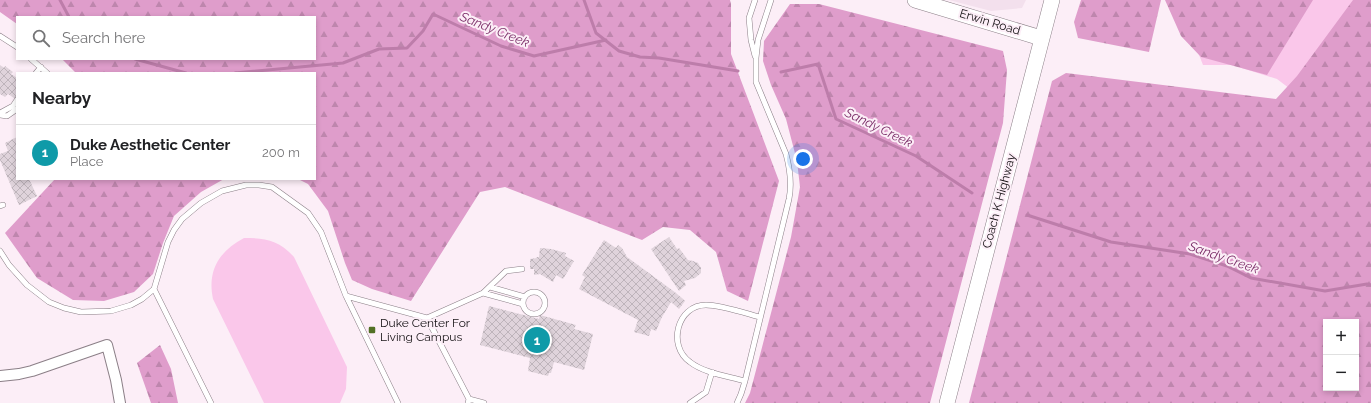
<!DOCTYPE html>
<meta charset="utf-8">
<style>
body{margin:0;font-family:Raleway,sans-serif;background:#f2f2f2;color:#202124}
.controls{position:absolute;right:12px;bottom:12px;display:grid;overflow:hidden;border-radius:0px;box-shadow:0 2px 6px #0003}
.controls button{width:36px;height:36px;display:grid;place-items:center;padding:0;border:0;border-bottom:1px solid #e0e0e0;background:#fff;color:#202124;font:20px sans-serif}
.you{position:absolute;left:803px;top:159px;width:14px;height:14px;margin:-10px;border:3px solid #fff;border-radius:50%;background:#1a73e8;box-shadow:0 0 0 6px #1a73e833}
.badge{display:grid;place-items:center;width:26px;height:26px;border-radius:50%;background:#527025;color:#fff;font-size:13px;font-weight:700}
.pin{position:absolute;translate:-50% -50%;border:2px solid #fff;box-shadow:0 1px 4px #0006}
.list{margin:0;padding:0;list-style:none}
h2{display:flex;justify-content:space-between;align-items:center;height:52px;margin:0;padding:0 16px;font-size:17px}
h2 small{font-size:13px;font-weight:400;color:#757577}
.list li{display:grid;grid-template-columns:26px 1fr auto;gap:12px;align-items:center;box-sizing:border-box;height:56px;padding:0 16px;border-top:1px solid #e0e0e0}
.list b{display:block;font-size:15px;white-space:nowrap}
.list p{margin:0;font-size:13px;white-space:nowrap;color:#757577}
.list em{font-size:13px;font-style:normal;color:#757577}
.icon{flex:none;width:22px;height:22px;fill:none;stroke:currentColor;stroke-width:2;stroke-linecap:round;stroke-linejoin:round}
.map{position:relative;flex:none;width:1371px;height:403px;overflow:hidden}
.search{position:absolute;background:#fff;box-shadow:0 2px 6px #0003;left:16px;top:16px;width:300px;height:44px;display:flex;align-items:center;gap:10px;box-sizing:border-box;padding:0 14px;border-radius:0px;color:#757577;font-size:15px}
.panel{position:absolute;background:#fff;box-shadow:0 2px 6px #0003;left:16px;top:72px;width:300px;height:108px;border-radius:0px}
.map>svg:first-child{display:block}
</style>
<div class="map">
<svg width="1371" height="403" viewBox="0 0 1371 403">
<defs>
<pattern id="forest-firs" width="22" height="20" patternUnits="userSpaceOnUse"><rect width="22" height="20" fill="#df9dcb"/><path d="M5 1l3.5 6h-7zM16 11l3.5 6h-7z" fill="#be86ad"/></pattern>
<pattern id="building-cross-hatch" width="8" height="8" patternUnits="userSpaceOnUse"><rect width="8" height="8" fill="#dfd3db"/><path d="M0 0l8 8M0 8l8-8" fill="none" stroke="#beb4bb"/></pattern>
</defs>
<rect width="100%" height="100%" fill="#fceef7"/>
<path fill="#f3e0ed" d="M949,0H1026L1022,8L991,11Z"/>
<path fill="#fac7ea" d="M1191,0H1371L1360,142L1277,79L1232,65H1203L1186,22Z
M244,238C265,238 279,240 294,257L347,367L346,389L340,403H264L213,299C207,271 219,251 244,238Z"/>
<path fill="url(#forest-firs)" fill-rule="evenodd" d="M0,0H730L731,4V54L779,181L748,301L727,291L716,252L690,230L663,227L642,240L505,187L480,192L411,301L372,289L352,280L345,263L328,211L308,184L298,179H315V73H76L62,59H315V17H17V24L0,12Z
M1081,0H1161L1149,52L1078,38L1074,22Z
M1165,0H1313L1267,75L1201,57L1181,36Z
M1353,0H1371V403H969L1052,81L1066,73L1276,99L1297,76ZM1326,322H1356V388H1326Z
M790,4H819L1003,51L1007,70L1003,123L930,403H745L750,393L791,237L800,187L797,161L786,119L771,85L763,61L764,41Z
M55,179H224L201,192L174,216L163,243L153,274L134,292L104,301L73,300L37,278L5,233Z
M160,345L171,369L178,403H151L137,363Z"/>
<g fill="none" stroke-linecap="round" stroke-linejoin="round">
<path stroke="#bd7daa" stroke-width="3" d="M60,0L69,17
M584,0L596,33L619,51L640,57L659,58L738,71
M135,59L186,73
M781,72L818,64L836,119L916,156L972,193
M235,73L343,63L379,49L407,48L423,31L433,14L501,46L534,56L606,40
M1027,215L1111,242L1190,254L1227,266L1251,278L1325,291L1367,284L1371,285"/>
</g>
<path fill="url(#building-cross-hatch)" d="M0,65L4,68L5,66L13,72L11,74L17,78V96L14,98L8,94L5,97L0,94Z
M17,137V179H29L37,196L19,205L0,160V154L8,151L5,143Z
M669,237L677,249L679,248L688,260L693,261L698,263L701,268V273L695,278L684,281L686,285L679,291L651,249Z
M604,240L616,248L618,245L622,248L627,257L676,293L685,301L679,309L671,302L662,317L656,331L651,329L649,336L634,332L638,320L579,289L585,277L582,275Z
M540,248L551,249L566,253L565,256L574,261L563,279L556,275L553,282L540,274L534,275V269H530V259L537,258L536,257H539Z
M489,306L539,319L540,315L576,325L574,329L593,334L584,370L554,362L551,373H549L548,376L528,371L530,358L480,345Z"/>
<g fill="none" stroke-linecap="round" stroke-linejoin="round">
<defs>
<path id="lane" d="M0,36L17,47
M755,56L751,40L749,18L755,0
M31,59L47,73
M36,73L41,67
M0,113L13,106L17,100
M0,115L7,116L17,109
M0,206L3,205
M0,251L9,265L27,285L49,302L64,308L81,312L111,311L131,305L142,299L154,289L168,242L174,230L182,219L201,203L222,191L246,185H259L272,187L308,213L321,232L346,296L398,403
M490,287L525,297
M154,289L211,403
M523 303a11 11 0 1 1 22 0a11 11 0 1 1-22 0Z
M483,293L523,304
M346,296L427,318L469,399L468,403
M427,318L483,293L506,271L522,269
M745,381C727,376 704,373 690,362C667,346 677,305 706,305C720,305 745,313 760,317
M469,399L484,403
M690,403L706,392L712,372
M737,403L741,394L745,381L789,199C792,184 790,169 786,154L756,82V58L758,40L771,0"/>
<path id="street" d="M0,376L19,374L32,371L107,345L116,380L120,403"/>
<path id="secondary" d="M915,0L1041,38
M947,403L1052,0"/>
</defs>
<use href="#lane" stroke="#8b7f87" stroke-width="6"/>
<use href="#street" stroke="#8b7f87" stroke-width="12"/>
<use href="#secondary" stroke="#8b7f87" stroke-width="16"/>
<use href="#lane" stroke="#fff" stroke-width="5"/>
<use href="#street" stroke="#fff" stroke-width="10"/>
<use href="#secondary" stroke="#fff" stroke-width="15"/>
</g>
<rect fill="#527025" stroke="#fceef7" stroke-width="1.5" x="368" y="326" width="8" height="8" rx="2"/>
<g text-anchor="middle" stroke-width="4" stroke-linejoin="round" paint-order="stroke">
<g font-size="12" fill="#151114" stroke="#fceef7">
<text transform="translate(990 22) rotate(17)" y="4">Erwin Road</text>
<text transform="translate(999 201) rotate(-75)" y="4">Coach K Highway</text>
</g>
<g font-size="12" fill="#151114" stroke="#fceef7" text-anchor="start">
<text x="380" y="327">Duke Center For<tspan x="380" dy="14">Living Campus</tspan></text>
</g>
<g font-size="13" font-style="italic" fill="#7c2f69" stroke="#fceef7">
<text transform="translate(495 29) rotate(22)" y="5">Sandy Creek</text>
<text transform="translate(879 127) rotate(26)" y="5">Sandy Creek</text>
<text transform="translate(1224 257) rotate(19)" y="5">Sandy Creek</text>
</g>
</g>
</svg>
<div class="controls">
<button>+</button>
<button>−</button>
</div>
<div class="you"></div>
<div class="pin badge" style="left:537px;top:340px;background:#0f9aa8">1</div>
<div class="search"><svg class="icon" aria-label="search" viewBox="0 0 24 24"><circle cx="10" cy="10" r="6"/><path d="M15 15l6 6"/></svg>Search here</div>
<section class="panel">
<h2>Nearby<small></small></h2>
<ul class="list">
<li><span class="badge" style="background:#0f9aa8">1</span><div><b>Duke Aesthetic Center</b><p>Place</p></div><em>200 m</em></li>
</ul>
</section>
</div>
